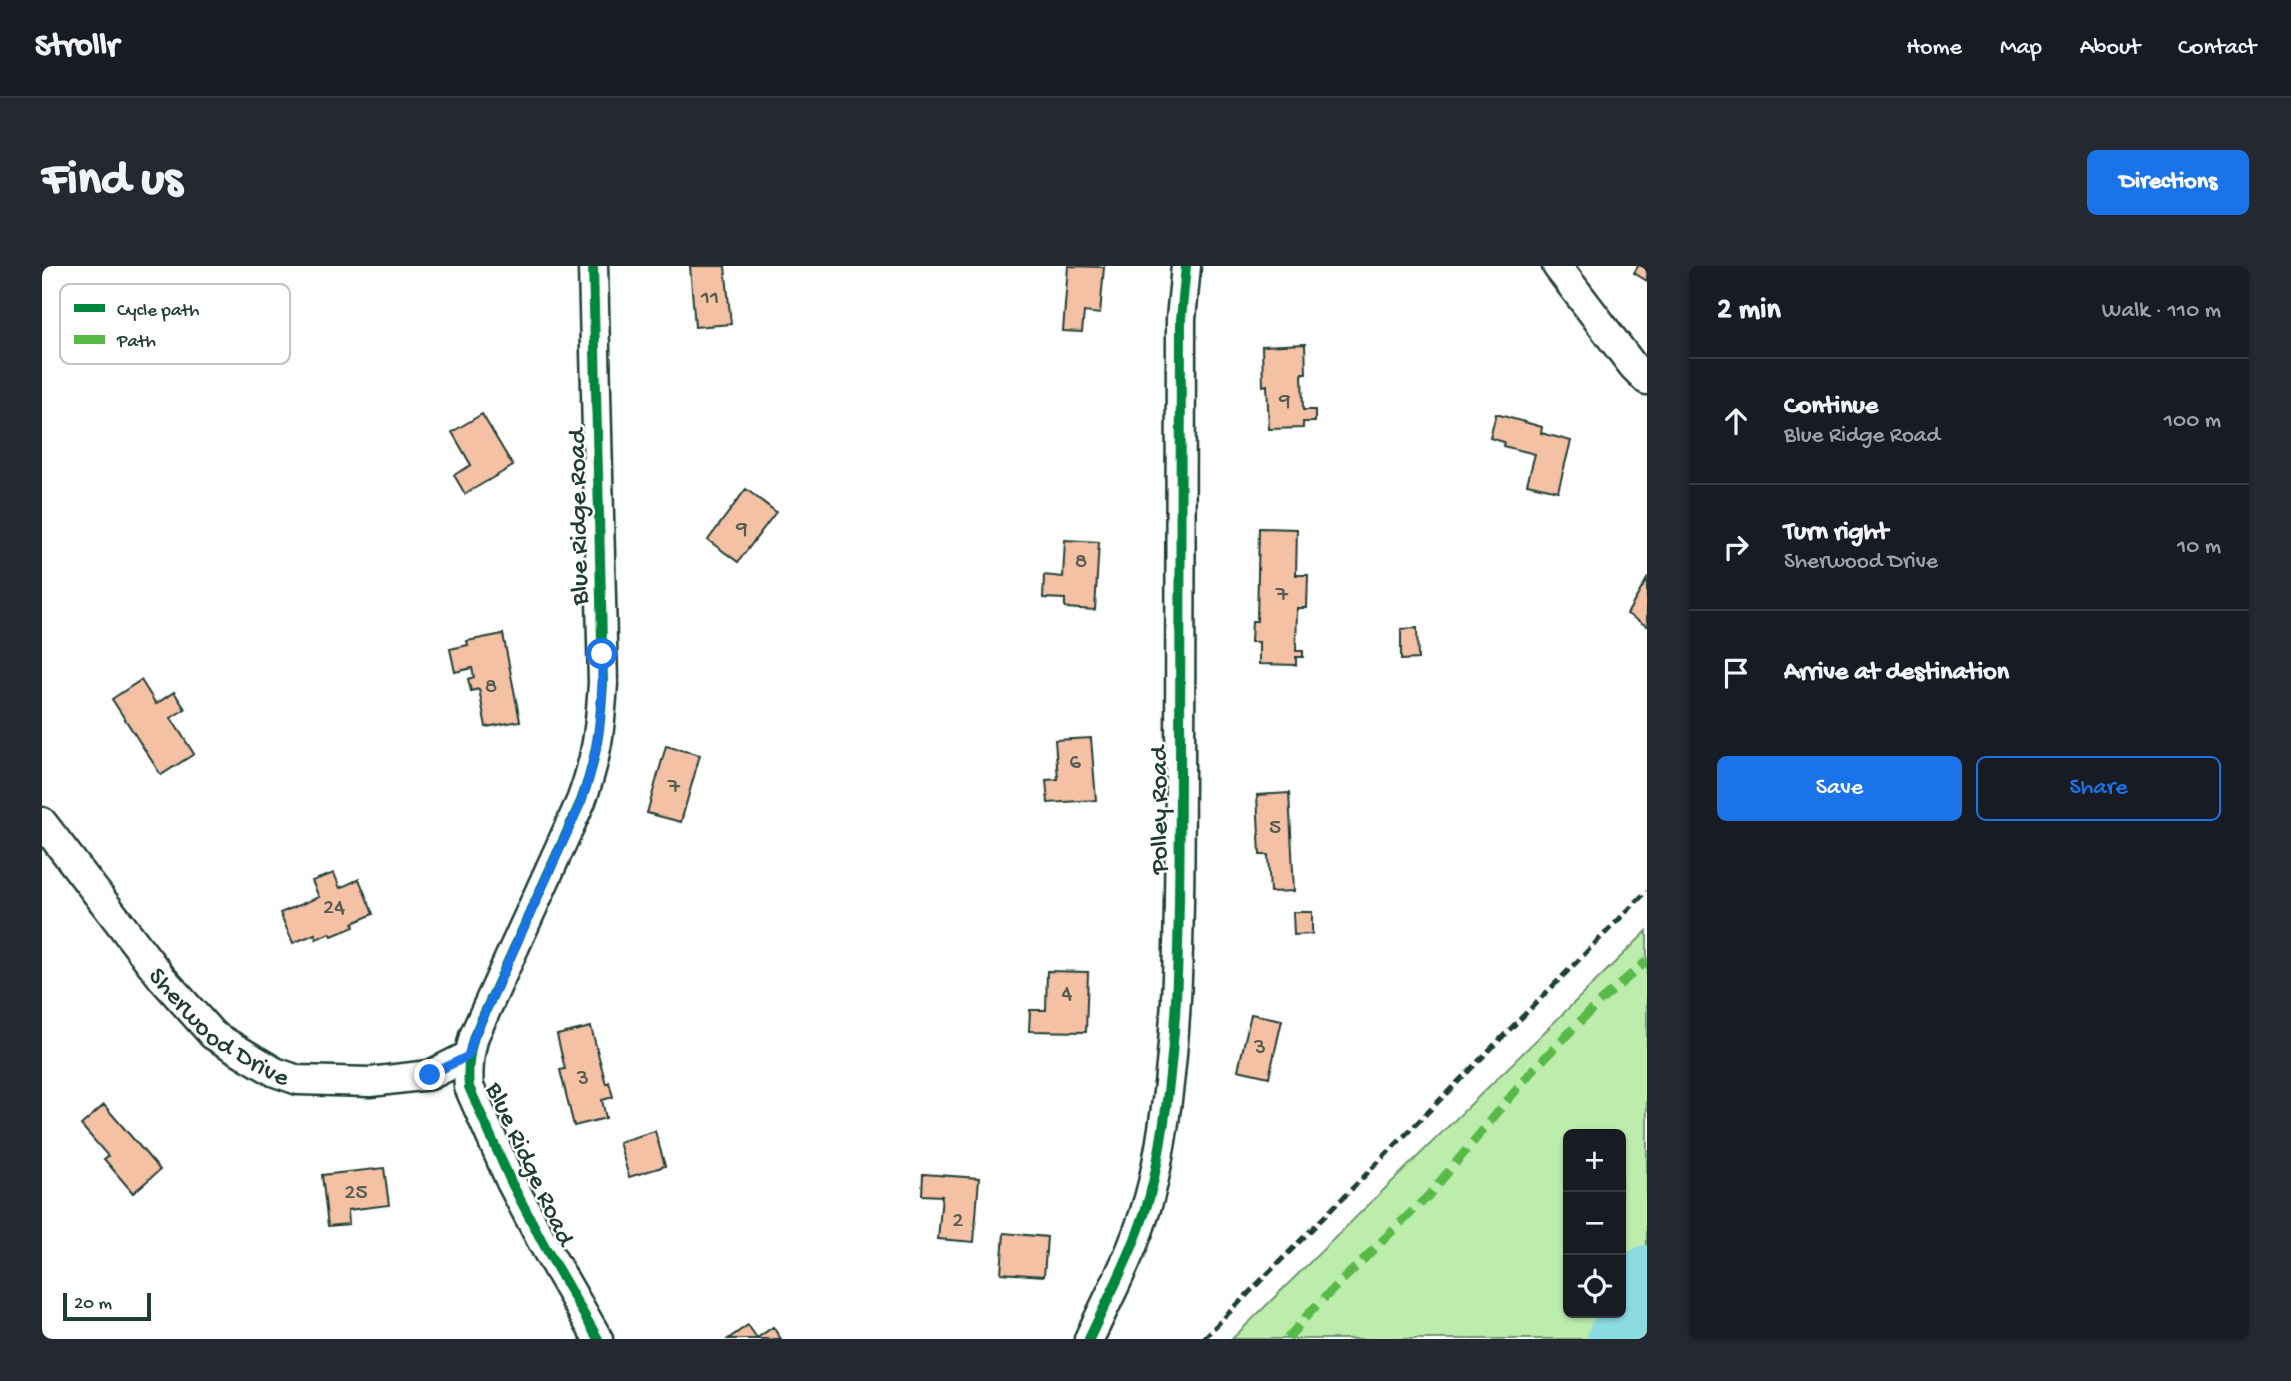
<!DOCTYPE html>
<meta charset="utf-8">
<style>
body{margin:0;font-family:"Gochi Hand",sans-serif;background:#242831;color:#f1f3f6}
.controls{position:absolute;right:21px;bottom:21px;display:grid;overflow:hidden;border-radius:10px;box-shadow:0 2px 5px #0004}
.controls button{width:63px;height:63px;display:grid;place-items:center;padding:0;border:0;border-bottom:2px solid #363941;background:#171b24;color:#f1f3f6;font:35px sans-serif}
.scale{position:absolute;left:21px;bottom:18px;width:88px;box-sizing:border-box;padding-left:7px;border:4px solid #1f3d34;border-top:0;font-size:19px;line-height:24px;white-space:nowrap;color:#1f3d34;-webkit-text-stroke:5px #fff;paint-order:stroke}
.stop{position:absolute;width:21px;height:21px;margin:-16px;border:5px solid #1a73e8;border-radius:50%;background:#fff}
.stop.end{background:#1a73e8;border-color:#fff;box-shadow:0 2px 7px #0008}
.list{margin:0;padding:0;list-style:none}
h2{display:flex;justify-content:space-between;align-items:center;height:91px;margin:0;padding:0 28px;font-size:30px}
h2 small{font-size:23px;font-weight:400;color:#9ea1a6}
.list li{display:grid;grid-template-columns:46px 1fr auto;gap:21px;align-items:center;box-sizing:border-box;height:126px;padding:0 28px;border-top:2px solid #363941}
.list b{display:block;font-size:26px;white-space:nowrap}
.list p{margin:0;font-size:23px;white-space:nowrap;color:#9ea1a6}
.list em{font-size:23px;font-style:normal;color:#9ea1a6}
.actions{display:flex;gap:14px;padding:21px 28px}
.actions a{flex:1;padding:16px 0;border:2px solid #1a73e8;border-radius:10px;text-align:center;font-size:24px;color:#1a73e8}
.actions .main{background:#1a73e8;color:#fff}
.icon{flex:none;width:38px;height:38px;fill:none;stroke:currentColor;stroke-width:2;stroke-linecap:round;stroke-linejoin:round}
.map{position:relative;flex:none;width:1605px;height:1073px;overflow:hidden;border-radius:10px}
header{display:flex;align-items:center;gap:42px;box-sizing:border-box;height:98px;padding:0 35px;background:#171b24;border-bottom:2px solid #363941}
header strong{font-size:33px}
nav{display:flex;gap:38px;margin-inline-start:auto;font-size:24px}
.intro{display:flex;align-items:center;justify-content:space-between;box-sizing:border-box;height:168px;padding:0 42px}
h1{margin:0;font-size:49px}
.button{padding:18px 32px;border-radius:10px;background:#1a73e8;color:#fff;font-size:24px;font-weight:700}
main{display:flex;gap:42px;padding:0 42px}
aside{flex:1;background:#171b24;border-radius:10px;box-shadow:0 2px 5px #0004}
.map>svg:first-child{display:block}
</style>
<header>
<strong>Strollr</strong>
<nav><a>Home</a><a>Map</a><a>About</a><a>Contact</a></nav>
</header>
<div class="intro"><h1>Find us</h1><a class="button">Directions</a></div>
<main>
<div class="map">
<svg width="1605" height="1073" viewBox="0 0 1605 1073">
<rect width="100%" height="100%" fill="#fff"/>
<filter id="ink" filterUnits="userSpaceOnUse"><feTurbulence type="fractalNoise" baseFrequency=".0143" numOctaves="2"/><feDisplacementMap in="SourceGraphic" scale="14" xChannelSelector="R" yChannelSelector="G"/><feConvolveMatrix kernelMatrix="1 2 1 2 8 2 1 2 1" color-interpolation-filters="sRGB"/></filter>
<g filter="url(#ink)">
<path fill="#bcedac" stroke="#6e9570" stroke-width="2" fill-rule="evenodd" d="M1605,665V1073H1190ZM1526,868H1579V1047H1526Z"/>
<g fill="none" stroke-linecap="round" stroke-linejoin="round">
<path stroke="#8adce1" stroke-width="52" d="M1571,1073L1605,1005"/>
</g>
<path fill="#f4c1a5" stroke="#1f3d34" stroke-width="2" d="M648,0H683L689,58L653,61Z
M1026,0L1062,1L1058,48L1042,46L1040,66L1021,65Z
M1596,0H1605V15L1592,7Z
M1263,78L1264,107H1260L1261,144H1273V156H1261V162L1227,163L1225,119L1221,120L1220,80Z
M440,148L471,200L423,228L412,209L429,199L410,166Z
M1454,148L1500,161L1499,167L1529,175L1516,225L1485,218L1493,188L1461,180L1462,176L1448,172Z
M704,223L734,246L696,296L666,274Z
M1217,262L1255,263L1254,309H1266L1265,342H1255L1254,385H1261V391H1254V399L1217,398V376H1209L1210,355H1215Z
M1023,274L1057,276L1053,344L1023,342V333L1001,332L1002,309L1021,311Z
M1605,313V360L1585,348Z
M1375,362L1376,393L1359,394V363Z
M461,368L478,455L444,461L437,423L429,425L426,413L432,411L430,402L413,406L408,383L426,379L425,375Z
M99,414L114,438L132,426L143,443L129,452L152,488L119,509L70,433Z
M1049,472L1054,534L1006,537L1004,514L1016,513L1013,474Z
M624,480L658,489L639,556L605,547Z
M1247,527L1252,625L1228,626L1226,589H1218L1215,529Z
M292,607L298,622L317,613L331,648L311,657L312,661L290,670L288,667L274,673L273,668L251,677L238,647L277,631L270,615Z
M1251,646H1270V668L1252,669Z
M1005,705L1046,706L1044,766L987,765L988,744H1004Z
M1209,748L1240,754L1227,811L1196,804Z
M549,761L564,818L567,816L571,831L560,834L564,852L532,860L518,804L523,803L515,769Z
M62,839L118,904L91,927L62,893L66,890L39,859Z
M613,865L623,900L587,911L577,876Z
M342,902L347,939L306,944L307,958L286,960L280,909Z
M881,908L937,912L932,976L896,973L900,930L880,929Z
M962,967L1005,971L1002,1010L959,1007Z
M706,1059L715,1072L731,1061L739,1073H686Z"/>
<g fill="none" stroke-linecap="round" stroke-linejoin="round">
<defs>
<g id="street">
<path d="M551,0L561,417C558,463 555,492 539,535L432,770C427,788 425,802 427,821L469,916L502,979L556,1073"/>
<path d="M1515,0L1591,100L1605,114"/>
<path id="s1" d="M0,556L120,712L171,769L233,806L256,814L328,816L388,809L426,790"/>
<path d="M1047,1073C1071,1022 1098,973 1111,917C1140,783 1137,643 1138,507C1138,356 1139,204 1139,53L1144,0"/>
</g>
</defs>
<use href="#street" stroke="#1f3d34" stroke-width="33"/>
<use href="#street" stroke="#fff" stroke-width="28"/>
<path stroke="#1f3d34" stroke-width="5" stroke-dasharray="10 5" stroke-linecap="butt" d="M1161,1073L1605,625"/>
<path stroke="#58b947" stroke-width="9" stroke-dasharray="18 9" stroke-linecap="butt" d="M1245,1073L1269,1045L1387,929L1490,805L1556,737L1605,695"/>
<defs>
<path id="cycleway" d="M551,0L561,417C558,463 555,492 539,535L432,770C427,788 425,802 427,821L469,916L502,979L556,1073
M1047,1073C1071,1022 1098,973 1111,917C1140,783 1137,643 1138,507C1138,356 1139,204 1139,53L1144,0"/>
</defs>
<use href="#cycleway" stroke="#fff" stroke-width="15"/>
<use href="#cycleway" stroke="#00873e" stroke-width="10"/>
</g>
</g>
<g fill="none" stroke-linecap="round" stroke-linejoin="round" filter="url(#ink)">
<path stroke="#1a73e8" stroke-width="9" d="M388,809L426,790L432,771L539,536C558,484 561,442 560,388"/>
</g>
<g text-anchor="middle" stroke-width="5" stroke-linejoin="round" paint-order="stroke">
<g font-size="23" fill="#545e50">
<text x="668" y="37">11</text>
<text x="1243" y="140">9</text>
<text x="700" y="268">9</text>
<text x="1039" y="301">8</text>
<text x="1240" y="334">7</text>
<text x="449" y="426">8</text>
<text x="1033" y="502">6</text>
<text x="632" y="526">7</text>
<text x="1233" y="567">5</text>
<text x="292" y="647">24</text>
<text x="1025" y="733">4</text>
<text x="1218" y="787">3</text>
<text x="541" y="818">3</text>
<text x="314" y="932">25</text>
<text x="916" y="960">2</text>
</g>
<g font-size="26" fill="#1f3d34" stroke="#fff">
<text transform="translate(534 251) rotate(-91)" y="9">Blue Ridge Road</text>
<text transform="translate(1115 544) rotate(-90)" y="9">Polley Road</text>
<text dy="9" stroke="none"><textPath href="#s1" startOffset="273">Sherwood Drive</textPath></text>
<text transform="translate(490 897) rotate(65)" y="9">Blue Ridge Road</text>
</g>
</g>
<rect x="18" y="18" width="230" height="80" rx="10" fill="#fff" stroke="#bcc5c2" stroke-width="2"/>
<rect x="32" y="38" width="31" height="8" fill="#00873e"/>
<rect x="32" y="69" width="31" height="9" fill="#58b947"/>
<g font-size="19" fill="#1f3d34">
<text x="75" y="49">Cycle path</text>
<text x="75" y="80">Path</text>
</g>
</svg>
<div class="controls">
<button>+</button>
<button>−</button>
<button><svg class="icon" aria-label="locate" viewBox="0 0 24 24"><circle cx="12" cy="12" r="6"/><path d="M12 2v4M12 18v4M2 12h4M18 12h4"/></svg></button>
</div>
<div class="scale">20 m</div>
<div class="stop" style="left:560px;top:388px"></div>
<div class="stop end" style="left:388px;top:809px"></div>
</div>
<aside>
<h2>2 min<small>Walk · 110 m</small></h2>
<ul class="list">
<li><svg class="icon" aria-label="ahead" viewBox="0 0 24 24"><path d="M12 20V5M6 11l6-6 6 6"/></svg><div><b>Continue</b><p>Blue Ridge Road</p></div><em>100 m</em></li>
<li><svg class="icon" aria-label="right" viewBox="0 0 24 24"><path d="M7 20v-9h11M14 6l5 5-5 5"/></svg><div><b>Turn right</b><p>Sherwood Drive</p></div><em>10 m</em></li>
<li><svg class="icon" aria-label="arrive" viewBox="0 0 24 24"><path d="M6 21V4h12l-3 4 3 4H6"/></svg><div><b>Arrive at destination</b></div></li>
</ul>
<div class="actions"><a class="main">Save</a><a>Share</a></div>
</aside>
</main>
